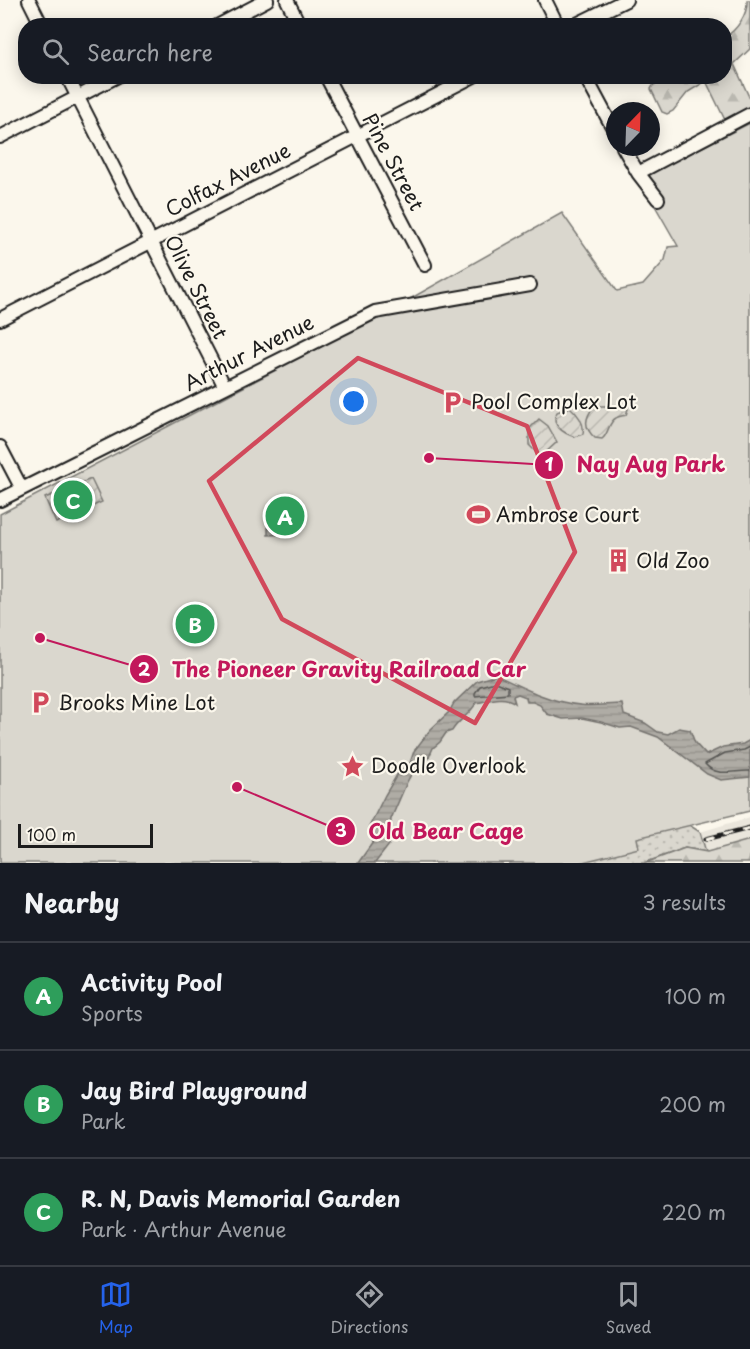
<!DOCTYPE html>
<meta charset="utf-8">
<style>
body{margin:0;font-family:"Playpen Sans",sans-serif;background:#20242c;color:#f1f3f6}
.compass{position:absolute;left:606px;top:102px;width:54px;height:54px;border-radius:50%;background:#171b24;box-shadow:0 3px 15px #0003;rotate:23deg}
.scale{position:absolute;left:18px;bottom:15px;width:135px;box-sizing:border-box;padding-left:6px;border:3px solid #1c1c1c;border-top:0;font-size:16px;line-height:21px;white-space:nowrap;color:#1c1c1c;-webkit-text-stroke:4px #fbf7ec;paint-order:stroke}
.you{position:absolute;left:354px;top:402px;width:21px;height:21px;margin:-15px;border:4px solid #fff;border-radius:50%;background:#1a73e8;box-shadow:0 0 0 9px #1a73e833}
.badge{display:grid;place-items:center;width:39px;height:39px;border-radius:50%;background:#2563eb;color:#fff;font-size:20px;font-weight:700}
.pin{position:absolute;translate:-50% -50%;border:3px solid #fff;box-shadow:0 2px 6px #0006}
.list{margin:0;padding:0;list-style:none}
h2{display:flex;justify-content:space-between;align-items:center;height:78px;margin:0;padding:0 24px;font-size:26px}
h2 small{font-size:20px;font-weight:400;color:#9ea1a6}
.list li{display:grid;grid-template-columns:39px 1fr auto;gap:18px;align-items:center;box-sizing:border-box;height:108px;padding:0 24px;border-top:2px solid #363941}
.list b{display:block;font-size:22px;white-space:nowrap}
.list p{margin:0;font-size:20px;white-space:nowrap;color:#9ea1a6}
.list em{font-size:20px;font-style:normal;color:#9ea1a6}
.icon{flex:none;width:33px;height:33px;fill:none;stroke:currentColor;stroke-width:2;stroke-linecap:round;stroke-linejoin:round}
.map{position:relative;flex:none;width:750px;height:863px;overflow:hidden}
.search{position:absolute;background:#171b24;box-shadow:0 3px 15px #0003;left:18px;right:18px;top:18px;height:66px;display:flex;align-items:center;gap:15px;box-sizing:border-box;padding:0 21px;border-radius:24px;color:#9ea1a6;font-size:22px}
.sheet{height:402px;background:#171b24}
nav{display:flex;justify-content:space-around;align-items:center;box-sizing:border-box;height:84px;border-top:2px solid #363941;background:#171b24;font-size:16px;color:#9ea1a6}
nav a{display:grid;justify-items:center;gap:3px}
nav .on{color:#2563eb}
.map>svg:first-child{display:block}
</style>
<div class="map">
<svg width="750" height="863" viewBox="0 0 750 863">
<defs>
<pattern id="grass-dots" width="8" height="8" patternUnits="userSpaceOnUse" patternTransform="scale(1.5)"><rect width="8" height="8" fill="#dad7ce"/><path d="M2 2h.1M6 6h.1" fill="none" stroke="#bab8b0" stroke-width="1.8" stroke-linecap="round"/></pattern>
<pattern id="forest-firs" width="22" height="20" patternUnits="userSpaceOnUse" patternTransform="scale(1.5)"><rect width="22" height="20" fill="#dad7ce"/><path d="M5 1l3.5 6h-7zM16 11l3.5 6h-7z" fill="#bab8b0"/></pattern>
<pattern id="garden-furrows" width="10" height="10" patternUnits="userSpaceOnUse" patternTransform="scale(1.5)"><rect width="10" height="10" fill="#dad7ce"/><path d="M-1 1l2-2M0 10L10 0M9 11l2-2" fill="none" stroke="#bab8b0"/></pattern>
<pattern id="water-rules" width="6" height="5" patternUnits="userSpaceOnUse" patternTransform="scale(1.5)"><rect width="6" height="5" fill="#afaca5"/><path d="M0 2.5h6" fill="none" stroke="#96938d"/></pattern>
</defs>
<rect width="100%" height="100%" fill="#fbf7ec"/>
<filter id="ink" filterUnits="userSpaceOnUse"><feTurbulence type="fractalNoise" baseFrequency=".0167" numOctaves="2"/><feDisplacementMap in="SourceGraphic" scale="12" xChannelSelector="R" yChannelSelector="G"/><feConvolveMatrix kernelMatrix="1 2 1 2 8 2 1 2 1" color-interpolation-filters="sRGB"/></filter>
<g filter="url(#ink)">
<path fill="#eae6dc" d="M750,817V840L706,852L700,832Z"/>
<path fill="url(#grass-dots)" stroke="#7b7a75" stroke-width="1.5" d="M686,823L700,832L706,852L685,848L644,863H429Z"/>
<path fill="url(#forest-firs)" stroke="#7b7a75" stroke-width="1.5" d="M747,0H750V49L734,64L750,99V110L726,122L706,81L688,92L673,111L667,114L662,112L651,89C659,70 706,77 724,76L725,37C737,30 748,14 747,0Z
M750,840V863H645L685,848L707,852Z"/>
<path fill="#dad7ce" stroke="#7b7a75" stroke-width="1.5" d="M750,123V811L637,838L639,848L579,863H0V514L378,317L562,213L617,291L643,285L665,260L668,247L678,246L654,204L649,174Z"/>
<path fill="url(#garden-furrows)" stroke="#7b7a75" stroke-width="1.5" d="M594,406H621L628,409L626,415C623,416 619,416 616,418C608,422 609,434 602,439L595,438C583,427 585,418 594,406Z
M570,407C578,414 585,423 583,434L575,437C563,433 550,425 557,412Z
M539,419L548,426L557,442L544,454H538L529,445V429Z
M91,479L102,502L56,523L45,498Z"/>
<path fill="url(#water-rules)" stroke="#74726e" stroke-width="1.5" d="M297,507L298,523L293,524L294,534L268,535V524L273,523L272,508Z
M496,675C523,688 550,702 580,705C593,707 608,704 622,704L624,715L645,723L658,732L668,734L679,728L690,730L695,743L706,755L723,747L743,744L750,740V777L721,780L707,774L658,737L631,727L620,728L601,722L582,718L563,719L547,714L540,705L533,702H527L526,697L518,694L513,696L515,703C503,694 488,701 476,703C470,715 458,720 452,731L446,733L440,742L433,748L429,757L412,773L407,782L391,819L389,845L375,863H358L373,842L369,827L385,795L398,773L409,766L414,751L430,730L449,712L454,703L477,681Z"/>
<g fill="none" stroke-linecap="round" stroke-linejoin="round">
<path stroke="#575653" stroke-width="1.5" d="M495,682L508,687V693L475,696V693L480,686Z
M750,747L744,750L725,753L705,764C717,778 734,770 750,771"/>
<defs>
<path id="minor" d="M29,0L42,26
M287,0L300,26
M545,0L558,26
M217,26L267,0
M573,26L626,0
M67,76L225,387
M326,76L425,265
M585,76L615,132
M0,137L118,76
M623,147L638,173L658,199
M638,173L750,114
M0,319L474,76
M0,447L22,489
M0,500L375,312L530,285"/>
</defs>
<use href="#minor" stroke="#1c1c1c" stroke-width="16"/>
<use href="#minor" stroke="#fbf7ec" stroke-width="12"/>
<defs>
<path id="rail" d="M706,839L750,828"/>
</defs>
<use href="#rail" stroke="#1c1c1c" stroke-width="5"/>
<use href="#rail" stroke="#fbf7ec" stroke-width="3" stroke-dasharray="9" stroke-linecap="butt"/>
</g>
</g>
<path fill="none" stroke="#d1495b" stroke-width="4.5" stroke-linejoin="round" d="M358,358L527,426L575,552L475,723L282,619L209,481Z"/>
<defs>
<symbol id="parking-bare" viewBox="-9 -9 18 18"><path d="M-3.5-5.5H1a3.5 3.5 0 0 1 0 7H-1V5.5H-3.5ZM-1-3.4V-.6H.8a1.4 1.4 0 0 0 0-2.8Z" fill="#d1495b" stroke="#fbf7ec" stroke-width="2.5" paint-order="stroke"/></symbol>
<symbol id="stadium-bare" viewBox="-9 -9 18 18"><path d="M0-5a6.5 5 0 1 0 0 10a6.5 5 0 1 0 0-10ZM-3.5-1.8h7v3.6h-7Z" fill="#d1495b" stroke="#fbf7ec" stroke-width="2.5" paint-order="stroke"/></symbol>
<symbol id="building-bare" viewBox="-9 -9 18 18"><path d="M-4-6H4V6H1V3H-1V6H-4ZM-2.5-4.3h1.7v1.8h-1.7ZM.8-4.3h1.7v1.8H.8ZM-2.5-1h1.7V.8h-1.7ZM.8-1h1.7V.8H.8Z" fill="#d1495b" stroke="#fbf7ec" stroke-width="2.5" paint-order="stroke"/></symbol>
<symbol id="sight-bare" viewBox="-9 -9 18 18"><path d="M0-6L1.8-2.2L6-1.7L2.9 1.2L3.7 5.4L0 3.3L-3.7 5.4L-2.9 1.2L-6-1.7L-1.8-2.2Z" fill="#d1495b" stroke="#fbf7ec" stroke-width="2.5" paint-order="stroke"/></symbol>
</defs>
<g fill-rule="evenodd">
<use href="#parking-bare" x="436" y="386" width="33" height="33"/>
<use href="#stadium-bare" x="462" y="498" width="33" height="33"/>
<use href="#building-bare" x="602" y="544" width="33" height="33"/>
<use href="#parking-bare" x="24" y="686" width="33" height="33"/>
<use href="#sight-bare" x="336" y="750" width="33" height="33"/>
</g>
<g text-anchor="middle" stroke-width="4.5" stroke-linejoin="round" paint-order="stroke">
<g font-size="20" fill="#1c1c1c" stroke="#fbf7ec">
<text transform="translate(393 162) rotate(62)" y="7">Pine Street</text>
<text transform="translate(228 180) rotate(-27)" y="7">Colfax Avenue</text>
<text transform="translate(196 287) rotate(63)" y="7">Olive Street</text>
<text transform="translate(249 353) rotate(-27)" y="7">Arthur Avenue</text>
</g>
<g font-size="20" fill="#1c1c1c" stroke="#fbf7ec" text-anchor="start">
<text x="471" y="409">Pool Complex Lot</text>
<text x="496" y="522">Ambrose Court</text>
<text x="636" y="568">Old Zoo</text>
<text x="58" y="710">Brooks Mine Lot</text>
<text x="371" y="773">Doodle Overlook</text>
</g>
</g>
<path fill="none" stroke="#c2185b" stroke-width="2" d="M429 458L549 465M40 638L144 669M237 787L341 831"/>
<g fill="#c2185b" stroke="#fbf7ec" stroke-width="2">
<circle cx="429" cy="458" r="6"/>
<circle cx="40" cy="638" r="6"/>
<circle cx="237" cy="787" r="6"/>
<circle cx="549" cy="465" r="15"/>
<circle cx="144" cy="669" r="15"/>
<circle cx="341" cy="831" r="15"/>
</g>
<g font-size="18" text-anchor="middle" font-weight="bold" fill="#fff">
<text x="549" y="471">1</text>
<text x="144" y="676">2</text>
<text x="341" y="837">3</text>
</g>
<g font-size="21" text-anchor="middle" font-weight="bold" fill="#c2185b" stroke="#fbf7ec" stroke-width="4.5" stroke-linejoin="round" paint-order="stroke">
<text x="651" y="472">Nay Aug Park</text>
<text x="349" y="677">The Pioneer Gravity Railroad Car</text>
<text x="446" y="839">Old Bear Cage</text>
</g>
</svg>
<svg class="compass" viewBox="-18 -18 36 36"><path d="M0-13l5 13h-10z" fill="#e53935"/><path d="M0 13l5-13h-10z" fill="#9ea1a6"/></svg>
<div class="scale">100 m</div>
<div class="you"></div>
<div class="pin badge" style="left:285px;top:516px;background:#2e9e5b">A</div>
<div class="pin badge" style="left:195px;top:624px;background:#2e9e5b">B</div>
<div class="pin badge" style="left:73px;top:500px;background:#2e9e5b">C</div>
<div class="search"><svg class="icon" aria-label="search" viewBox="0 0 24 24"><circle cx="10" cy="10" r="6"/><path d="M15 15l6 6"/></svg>Search here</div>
</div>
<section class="sheet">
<h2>Nearby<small>3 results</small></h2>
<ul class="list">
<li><span class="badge" style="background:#2e9e5b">A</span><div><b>Activity Pool</b><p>Sports</p></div><em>100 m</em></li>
<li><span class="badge" style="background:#2e9e5b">B</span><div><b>Jay Bird Playground</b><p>Park</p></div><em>200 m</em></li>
<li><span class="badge" style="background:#2e9e5b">C</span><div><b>R. N, Davis Memorial Garden</b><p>Park · Arthur Avenue</p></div><em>220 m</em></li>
</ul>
</section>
<nav>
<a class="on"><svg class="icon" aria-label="map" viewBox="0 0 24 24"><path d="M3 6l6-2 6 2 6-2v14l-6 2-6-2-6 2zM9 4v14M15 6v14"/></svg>Map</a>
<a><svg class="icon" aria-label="directions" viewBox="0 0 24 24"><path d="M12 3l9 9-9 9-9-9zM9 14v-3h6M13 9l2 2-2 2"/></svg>Directions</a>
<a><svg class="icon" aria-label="saved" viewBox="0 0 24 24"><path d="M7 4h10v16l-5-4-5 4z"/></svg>Saved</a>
</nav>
